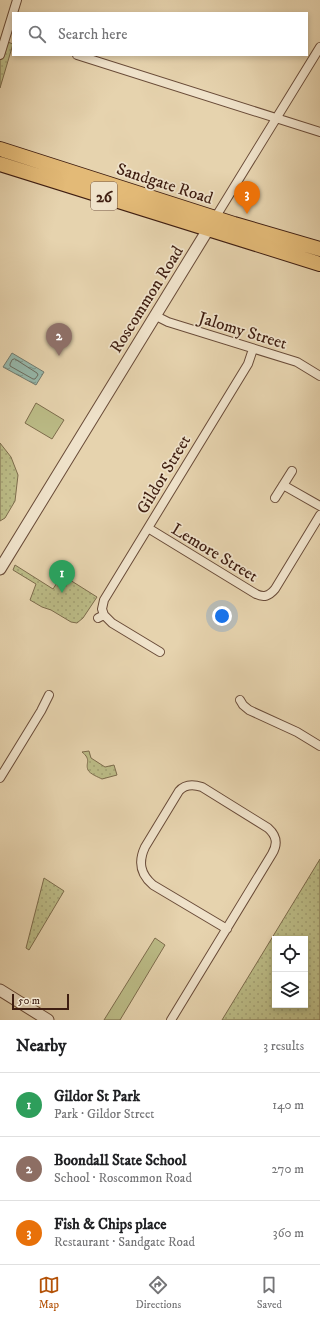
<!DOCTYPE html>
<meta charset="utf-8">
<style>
body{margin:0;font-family:"IM FELL DW Pica",serif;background:#f2f2f2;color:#202124}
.controls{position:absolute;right:12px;bottom:12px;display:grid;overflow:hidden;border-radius:0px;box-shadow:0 2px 6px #0003}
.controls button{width:36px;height:36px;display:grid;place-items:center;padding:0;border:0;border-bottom:1px solid #e0e0e0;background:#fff;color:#202124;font:20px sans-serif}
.scale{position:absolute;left:12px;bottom:10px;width:57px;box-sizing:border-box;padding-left:4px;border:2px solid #3f1e11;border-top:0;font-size:11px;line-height:14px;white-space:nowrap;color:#3f1e11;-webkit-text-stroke:3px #efe2ca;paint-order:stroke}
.you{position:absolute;left:222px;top:616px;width:14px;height:14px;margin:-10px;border:3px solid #fff;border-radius:50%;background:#1a73e8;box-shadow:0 0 0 6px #1a73e833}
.badge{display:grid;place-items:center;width:26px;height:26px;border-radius:50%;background:#b45309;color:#fff;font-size:13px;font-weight:700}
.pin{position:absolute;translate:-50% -33px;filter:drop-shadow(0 1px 2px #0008)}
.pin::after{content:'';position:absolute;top:21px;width:14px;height:12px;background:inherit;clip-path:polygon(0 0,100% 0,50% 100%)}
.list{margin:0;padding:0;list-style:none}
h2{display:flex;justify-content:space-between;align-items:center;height:52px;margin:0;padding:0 16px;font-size:17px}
h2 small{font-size:13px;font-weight:400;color:#757577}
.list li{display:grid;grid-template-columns:26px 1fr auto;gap:12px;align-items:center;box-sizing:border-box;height:64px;padding:0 16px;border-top:1px solid #e0e0e0}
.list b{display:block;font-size:15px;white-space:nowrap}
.list p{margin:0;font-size:13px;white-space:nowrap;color:#757577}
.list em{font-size:13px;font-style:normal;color:#757577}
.icon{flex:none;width:22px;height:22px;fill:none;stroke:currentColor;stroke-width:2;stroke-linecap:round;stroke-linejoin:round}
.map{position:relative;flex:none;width:320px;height:1020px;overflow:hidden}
.search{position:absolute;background:#fff;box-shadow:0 2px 6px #0003;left:12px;right:12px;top:12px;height:44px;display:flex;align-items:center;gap:10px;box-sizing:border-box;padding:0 14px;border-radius:0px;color:#757577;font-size:15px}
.sheet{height:244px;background:#fff}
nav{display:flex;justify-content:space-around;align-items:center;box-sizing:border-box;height:56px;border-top:1px solid #e0e0e0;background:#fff;font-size:11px;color:#757577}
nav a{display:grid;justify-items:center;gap:2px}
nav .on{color:#b45309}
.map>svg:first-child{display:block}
</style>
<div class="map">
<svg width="320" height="1020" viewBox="0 0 320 1020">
<defs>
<pattern id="park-dots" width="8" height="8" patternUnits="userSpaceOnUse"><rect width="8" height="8" fill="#bbbb86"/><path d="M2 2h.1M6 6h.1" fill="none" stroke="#a2a073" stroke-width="1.8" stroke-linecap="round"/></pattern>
<pattern id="water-ripples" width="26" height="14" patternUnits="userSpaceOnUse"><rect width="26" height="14" fill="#96b8ab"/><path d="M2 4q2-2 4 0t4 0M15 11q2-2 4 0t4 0" fill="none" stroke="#7c958a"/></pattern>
</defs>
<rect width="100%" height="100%" fill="#e6d3ae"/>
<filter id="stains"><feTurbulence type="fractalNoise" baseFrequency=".005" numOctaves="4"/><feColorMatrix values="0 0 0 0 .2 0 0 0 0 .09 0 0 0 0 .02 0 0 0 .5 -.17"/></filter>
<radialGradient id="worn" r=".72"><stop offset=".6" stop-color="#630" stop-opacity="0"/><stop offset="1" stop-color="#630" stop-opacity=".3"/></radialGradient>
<path fill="#bbbb86" stroke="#7d6c4c" d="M36,403L64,420L52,439L25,423Z
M155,938L165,945L120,1020H104Z"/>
<path fill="url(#park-dots)" stroke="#7d6c4c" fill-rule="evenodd" d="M0,39L13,44L0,88Z
M0,443L11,457L18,475L15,501L5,518L0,521Z
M15,565L53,589L62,575L97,597L83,618L77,623L71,622L51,610L42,607L30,600L36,584L13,570Z
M89,751L91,758L105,767L114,765L117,775L102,779C98,777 90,774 88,770C85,763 92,760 82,752Z
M320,859V1020H222ZM275,939H305V1005H275Z
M44,878L64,891L29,950L26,948Z"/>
<path fill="url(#water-ripples)" stroke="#737a6d" d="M12,353L44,372L36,385L3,367Z"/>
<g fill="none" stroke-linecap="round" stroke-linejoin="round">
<path stroke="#6a6b5e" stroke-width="1" d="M15,359L37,373L38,375L35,379H33L10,366V364L12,360Z"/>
<defs>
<path id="minor" d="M0,55L17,0
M77,55L320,132
M215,218L320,47
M156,316L168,322L297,362L320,376
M283,485L320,506
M275,498L292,471
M148,528L256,594C264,598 269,596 275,589L320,515
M104,615L102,609L104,600L248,364L253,349
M98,618L104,615L112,623L160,652
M240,700L243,705L249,710L297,732L320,746
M0,778L41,711L49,695
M171,1020L272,854C278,844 277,836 268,828L202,787C193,784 185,784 179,791L145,847C138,862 140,874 153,885L227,929"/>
<path id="tertiary" d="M0,569L212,223
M0,990L48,1020"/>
<path id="trunk" d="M0,149L234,224L320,249
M0,164L320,264"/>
</defs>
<use href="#minor" stroke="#694b38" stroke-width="10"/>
<use href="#tertiary" stroke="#694b38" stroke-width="13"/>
<use href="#trunk" stroke="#3f1e11" stroke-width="16"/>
<use href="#minor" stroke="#efe2ca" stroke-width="8"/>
<use href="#tertiary" stroke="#efe2ca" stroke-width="11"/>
<use href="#trunk" stroke="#e3ba77" stroke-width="14"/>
</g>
<g text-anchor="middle" stroke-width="3.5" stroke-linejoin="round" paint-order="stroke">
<rect fill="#efe2ca" stroke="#745948" stroke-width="1" x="91" y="182" width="26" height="28" rx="3"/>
<g font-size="16" font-weight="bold" fill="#3f1e11">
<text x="104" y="202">26</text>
</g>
<g font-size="17" fill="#3f1e11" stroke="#efe2ca">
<text transform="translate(165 183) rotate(18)" y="6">Sandgate Road</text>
<text transform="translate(146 299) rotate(-58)" y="6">Roscommon Road</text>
<text transform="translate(243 330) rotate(17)" y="6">Jalomy Street</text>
<text transform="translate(163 474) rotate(-59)" y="6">Gildor Street</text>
<text transform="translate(215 552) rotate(31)" y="6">Lemore Street</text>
</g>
</g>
<rect width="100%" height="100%" filter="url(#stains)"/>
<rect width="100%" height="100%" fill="url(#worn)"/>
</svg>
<div class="controls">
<button><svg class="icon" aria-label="locate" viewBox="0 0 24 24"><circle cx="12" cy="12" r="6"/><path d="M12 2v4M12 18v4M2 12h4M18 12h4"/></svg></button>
<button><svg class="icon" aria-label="layers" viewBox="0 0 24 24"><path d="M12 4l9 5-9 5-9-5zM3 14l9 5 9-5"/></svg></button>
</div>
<div class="scale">50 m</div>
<div class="you"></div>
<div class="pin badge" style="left:62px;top:593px;background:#2e9e5b">1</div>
<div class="pin badge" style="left:59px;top:356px;background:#8d6e63">2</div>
<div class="pin badge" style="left:247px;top:214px;background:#e8710a">3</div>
<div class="search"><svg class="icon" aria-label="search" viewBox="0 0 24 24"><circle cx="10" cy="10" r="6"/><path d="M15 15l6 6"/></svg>Search here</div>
</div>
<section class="sheet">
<h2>Nearby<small>3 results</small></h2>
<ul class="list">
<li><span class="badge" style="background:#2e9e5b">1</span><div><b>Gildor St Park</b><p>Park · Gildor Street</p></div><em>140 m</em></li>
<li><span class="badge" style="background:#8d6e63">2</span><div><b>Boondall State School</b><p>School · Roscommon Road</p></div><em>270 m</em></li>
<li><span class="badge" style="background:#e8710a">3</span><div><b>Fish &amp; Chips place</b><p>Restaurant · Sandgate Road</p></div><em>360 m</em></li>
</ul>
</section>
<nav>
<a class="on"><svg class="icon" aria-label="map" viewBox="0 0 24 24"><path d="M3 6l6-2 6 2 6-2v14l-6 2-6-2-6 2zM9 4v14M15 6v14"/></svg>Map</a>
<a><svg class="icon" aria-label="directions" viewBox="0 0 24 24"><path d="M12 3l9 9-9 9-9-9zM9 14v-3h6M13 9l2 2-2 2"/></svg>Directions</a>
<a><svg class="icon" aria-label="saved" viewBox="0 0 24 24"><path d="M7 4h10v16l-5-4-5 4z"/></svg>Saved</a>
</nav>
